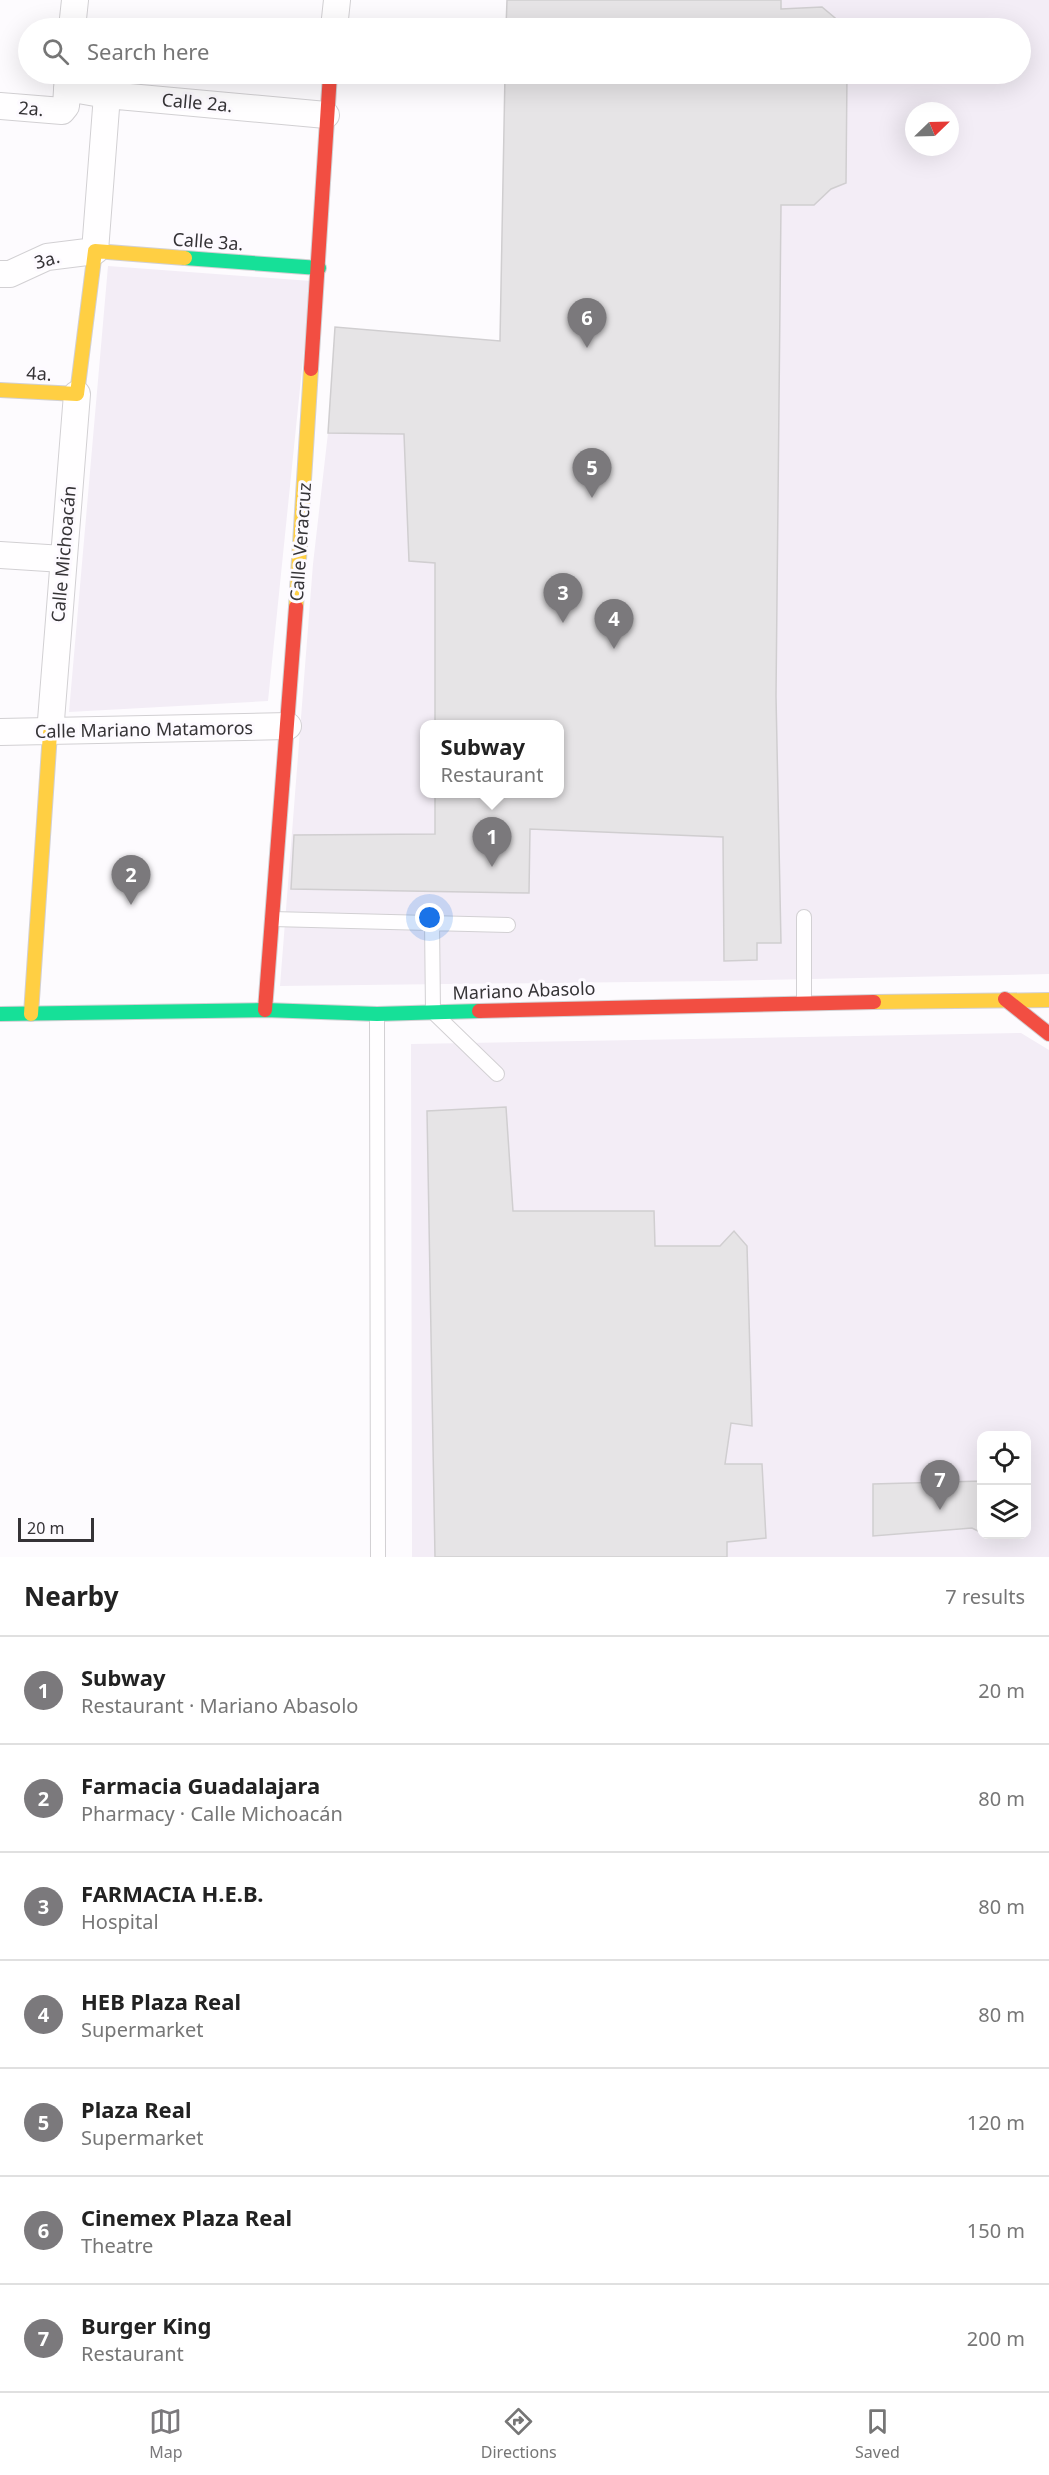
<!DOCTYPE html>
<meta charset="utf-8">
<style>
body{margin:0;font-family:"Noto Sans",sans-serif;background:#f6f6f6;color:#222}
.controls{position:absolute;right:18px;bottom:18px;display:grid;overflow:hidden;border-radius:12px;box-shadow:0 6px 24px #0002}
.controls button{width:54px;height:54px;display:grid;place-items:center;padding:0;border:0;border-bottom:2px solid #e0e0e0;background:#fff;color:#222;font:30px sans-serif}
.compass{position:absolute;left:905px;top:102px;width:54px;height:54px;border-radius:50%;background:#fff;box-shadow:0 6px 24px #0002;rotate:67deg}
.scale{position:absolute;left:18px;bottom:15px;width:76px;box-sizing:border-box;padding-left:6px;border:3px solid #353336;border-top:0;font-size:16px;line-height:21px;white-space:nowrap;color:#353336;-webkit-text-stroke:4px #fdfaff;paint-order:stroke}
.you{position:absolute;left:430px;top:918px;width:21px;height:21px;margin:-15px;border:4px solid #fff;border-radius:50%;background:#1a73e8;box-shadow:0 0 0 9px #1a73e833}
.badge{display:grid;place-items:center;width:39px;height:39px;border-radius:50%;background:#7b797c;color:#fff;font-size:20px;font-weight:700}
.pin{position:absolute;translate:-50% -50px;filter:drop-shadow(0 2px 3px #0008)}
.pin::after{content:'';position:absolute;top:32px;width:21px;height:18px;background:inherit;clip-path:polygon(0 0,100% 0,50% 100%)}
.popup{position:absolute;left:420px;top:720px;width:144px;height:78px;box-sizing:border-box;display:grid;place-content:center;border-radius:12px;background:#fff;filter:drop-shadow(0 2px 4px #0005);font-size:20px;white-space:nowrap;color:#767676}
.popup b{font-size:22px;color:#222}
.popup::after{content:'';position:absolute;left:50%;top:100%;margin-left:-12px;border:12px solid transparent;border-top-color:#fff}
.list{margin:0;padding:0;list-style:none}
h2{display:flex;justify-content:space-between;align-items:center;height:78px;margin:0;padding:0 24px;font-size:26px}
h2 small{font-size:20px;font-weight:400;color:#767676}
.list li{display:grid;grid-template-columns:39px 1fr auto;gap:18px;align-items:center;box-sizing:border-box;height:108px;padding:0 24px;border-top:2px solid #e0e0e0}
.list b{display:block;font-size:22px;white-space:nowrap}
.list p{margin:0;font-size:20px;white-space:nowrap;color:#767676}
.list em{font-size:20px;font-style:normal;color:#767676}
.icon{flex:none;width:33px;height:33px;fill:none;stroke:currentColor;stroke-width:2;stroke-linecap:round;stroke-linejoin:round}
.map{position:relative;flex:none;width:1049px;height:1557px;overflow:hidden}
.search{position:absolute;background:#fff;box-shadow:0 6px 24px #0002;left:18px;right:18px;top:18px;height:66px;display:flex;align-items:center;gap:15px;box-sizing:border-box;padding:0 21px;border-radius:33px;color:#767676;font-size:22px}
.sheet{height:834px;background:#fff}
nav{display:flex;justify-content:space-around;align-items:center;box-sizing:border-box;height:84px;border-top:2px solid #e0e0e0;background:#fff;font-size:16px;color:#767676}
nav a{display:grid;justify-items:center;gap:3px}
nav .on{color:#7b797c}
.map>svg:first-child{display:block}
</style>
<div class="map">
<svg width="1049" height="1557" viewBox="0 0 1049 1557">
<rect width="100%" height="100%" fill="#fdfbfe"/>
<path fill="#f3edf6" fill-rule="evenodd" d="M507,0H1049V974L717,981L280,986L313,564L328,433L335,327L500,341L505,74H1020V28H506ZM914,111H950V147H914ZM424,724H560V794H424Z
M108,266L311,281L268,701L69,712Z
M1021,1033L1049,1050V1557H412L411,1044ZM982,1436H1026V1534H982Z"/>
<path fill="#e6e4e6" stroke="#d0ced0" stroke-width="1.5" d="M507,0H781V9L822,7L847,28H506Z
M505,74H847L846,183L831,189L814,205H781L776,696L781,943H757V960L724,961L723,837L530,829L529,893L291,889L294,835L435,834V794H560V724H435V563L409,561L404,434L328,433L335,327L500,341Z
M506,1107L513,1211H654L655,1246H720L734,1231L747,1246L752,1426L731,1423L725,1464H762L766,1538L727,1542V1557H435L427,1111Z
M982,1481V1533L972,1528L873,1536V1484Z"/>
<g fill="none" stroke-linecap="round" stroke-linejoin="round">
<defs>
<path id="lane" d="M804,917V1002
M272,919L508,925
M432,922L433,1012L497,1074
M377,1014L378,1557"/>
<path id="street" d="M72,28L75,0
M334,28L337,0
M67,88L107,95L326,115
M0,106L62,111L66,106L68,74
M0,274H10L47,257L95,251L107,95
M0,555L63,559
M0,732L288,726
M50,733L77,394"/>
<path id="fast" d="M185,258L319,268
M0,1014L265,1010L377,1014L479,1011"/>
<path id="slow" d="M0,390L77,394L95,251L185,258
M296,607L311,369
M874,1002L1049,1000
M31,1014L50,733"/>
<path id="jam" d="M311,369L330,74
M1005,999L1049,1034
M265,1010L296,607
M479,1011L874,1002"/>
</defs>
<use href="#lane" stroke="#d2d0d3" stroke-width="16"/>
<use href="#street" stroke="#d2d0d3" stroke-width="28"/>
<use href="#fast" stroke="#d2d0d3" stroke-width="16"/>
<use href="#slow" stroke="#d2d0d3" stroke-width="16"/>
<use href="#jam" stroke="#d2d0d3" stroke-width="16"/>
<use href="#lane" stroke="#fffeff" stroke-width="14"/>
<use href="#street" stroke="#fffeff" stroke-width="26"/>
<use href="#fast" stroke="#16e098" stroke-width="14"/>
<use href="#slow" stroke="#ffcf43" stroke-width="14"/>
<use href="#jam" stroke="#f24e42" stroke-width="14"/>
</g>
<g text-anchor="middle" stroke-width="6" stroke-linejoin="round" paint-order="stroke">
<g font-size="18" fill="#353336" stroke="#fdfaff">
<text transform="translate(197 103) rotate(5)" y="6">Calle 2a.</text>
<text transform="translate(31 109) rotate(5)" y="6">2a.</text>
<text transform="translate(208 242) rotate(4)" y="6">Calle 3a.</text>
<text transform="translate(47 260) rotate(-16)" y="6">3a.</text>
<text transform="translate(39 374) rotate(3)" y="6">4a.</text>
<text transform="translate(301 542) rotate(-86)" y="6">Calle Veracruz</text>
<text transform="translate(64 554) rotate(-85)" y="6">Calle Michoacán</text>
<text transform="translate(144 730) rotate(-1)" y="6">Calle Mariano Matamoros</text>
<text transform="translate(524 991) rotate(-2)" y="6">Mariano Abasolo</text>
</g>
</g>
</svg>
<div class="controls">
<button><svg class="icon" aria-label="locate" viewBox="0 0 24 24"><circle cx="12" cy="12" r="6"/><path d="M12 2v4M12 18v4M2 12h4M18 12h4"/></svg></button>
<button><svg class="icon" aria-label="layers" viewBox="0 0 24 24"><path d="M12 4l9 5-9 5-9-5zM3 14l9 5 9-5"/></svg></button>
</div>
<svg class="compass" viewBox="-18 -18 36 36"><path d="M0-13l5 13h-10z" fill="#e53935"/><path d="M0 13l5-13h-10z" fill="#767676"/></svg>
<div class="scale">20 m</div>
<div class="you"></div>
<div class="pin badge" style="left:492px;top:867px">1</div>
<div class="popup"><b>Subway</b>Restaurant</div>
<div class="pin badge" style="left:131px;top:905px">2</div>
<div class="pin badge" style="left:563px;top:623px">3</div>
<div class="pin badge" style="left:614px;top:649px">4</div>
<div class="pin badge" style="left:592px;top:498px">5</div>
<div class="pin badge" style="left:587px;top:348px">6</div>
<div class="pin badge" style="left:940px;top:1510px">7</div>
<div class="search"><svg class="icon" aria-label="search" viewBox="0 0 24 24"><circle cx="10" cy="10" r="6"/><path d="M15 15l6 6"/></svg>Search here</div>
</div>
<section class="sheet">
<h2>Nearby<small>7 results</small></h2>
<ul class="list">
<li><span class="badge">1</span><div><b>Subway</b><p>Restaurant · Mariano Abasolo</p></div><em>20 m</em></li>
<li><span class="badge">2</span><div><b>Farmacia Guadalajara</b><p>Pharmacy · Calle Michoacán</p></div><em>80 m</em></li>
<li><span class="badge">3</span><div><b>FARMACIA H.E.B.</b><p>Hospital</p></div><em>80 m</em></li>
<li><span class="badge">4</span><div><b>HEB Plaza Real</b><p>Supermarket</p></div><em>80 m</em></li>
<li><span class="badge">5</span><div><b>Plaza Real</b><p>Supermarket</p></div><em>120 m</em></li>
<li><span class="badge">6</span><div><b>Cinemex Plaza Real</b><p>Theatre</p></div><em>150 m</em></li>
<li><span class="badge">7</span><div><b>Burger King</b><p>Restaurant</p></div><em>200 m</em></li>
</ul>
</section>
<nav>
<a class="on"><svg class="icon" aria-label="map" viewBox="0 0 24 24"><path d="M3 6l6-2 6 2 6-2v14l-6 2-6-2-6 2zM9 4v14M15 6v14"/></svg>Map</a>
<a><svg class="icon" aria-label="directions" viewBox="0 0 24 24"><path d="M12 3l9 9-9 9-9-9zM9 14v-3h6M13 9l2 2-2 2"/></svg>Directions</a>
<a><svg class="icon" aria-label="saved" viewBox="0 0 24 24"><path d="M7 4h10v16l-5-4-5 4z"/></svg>Saved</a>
</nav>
